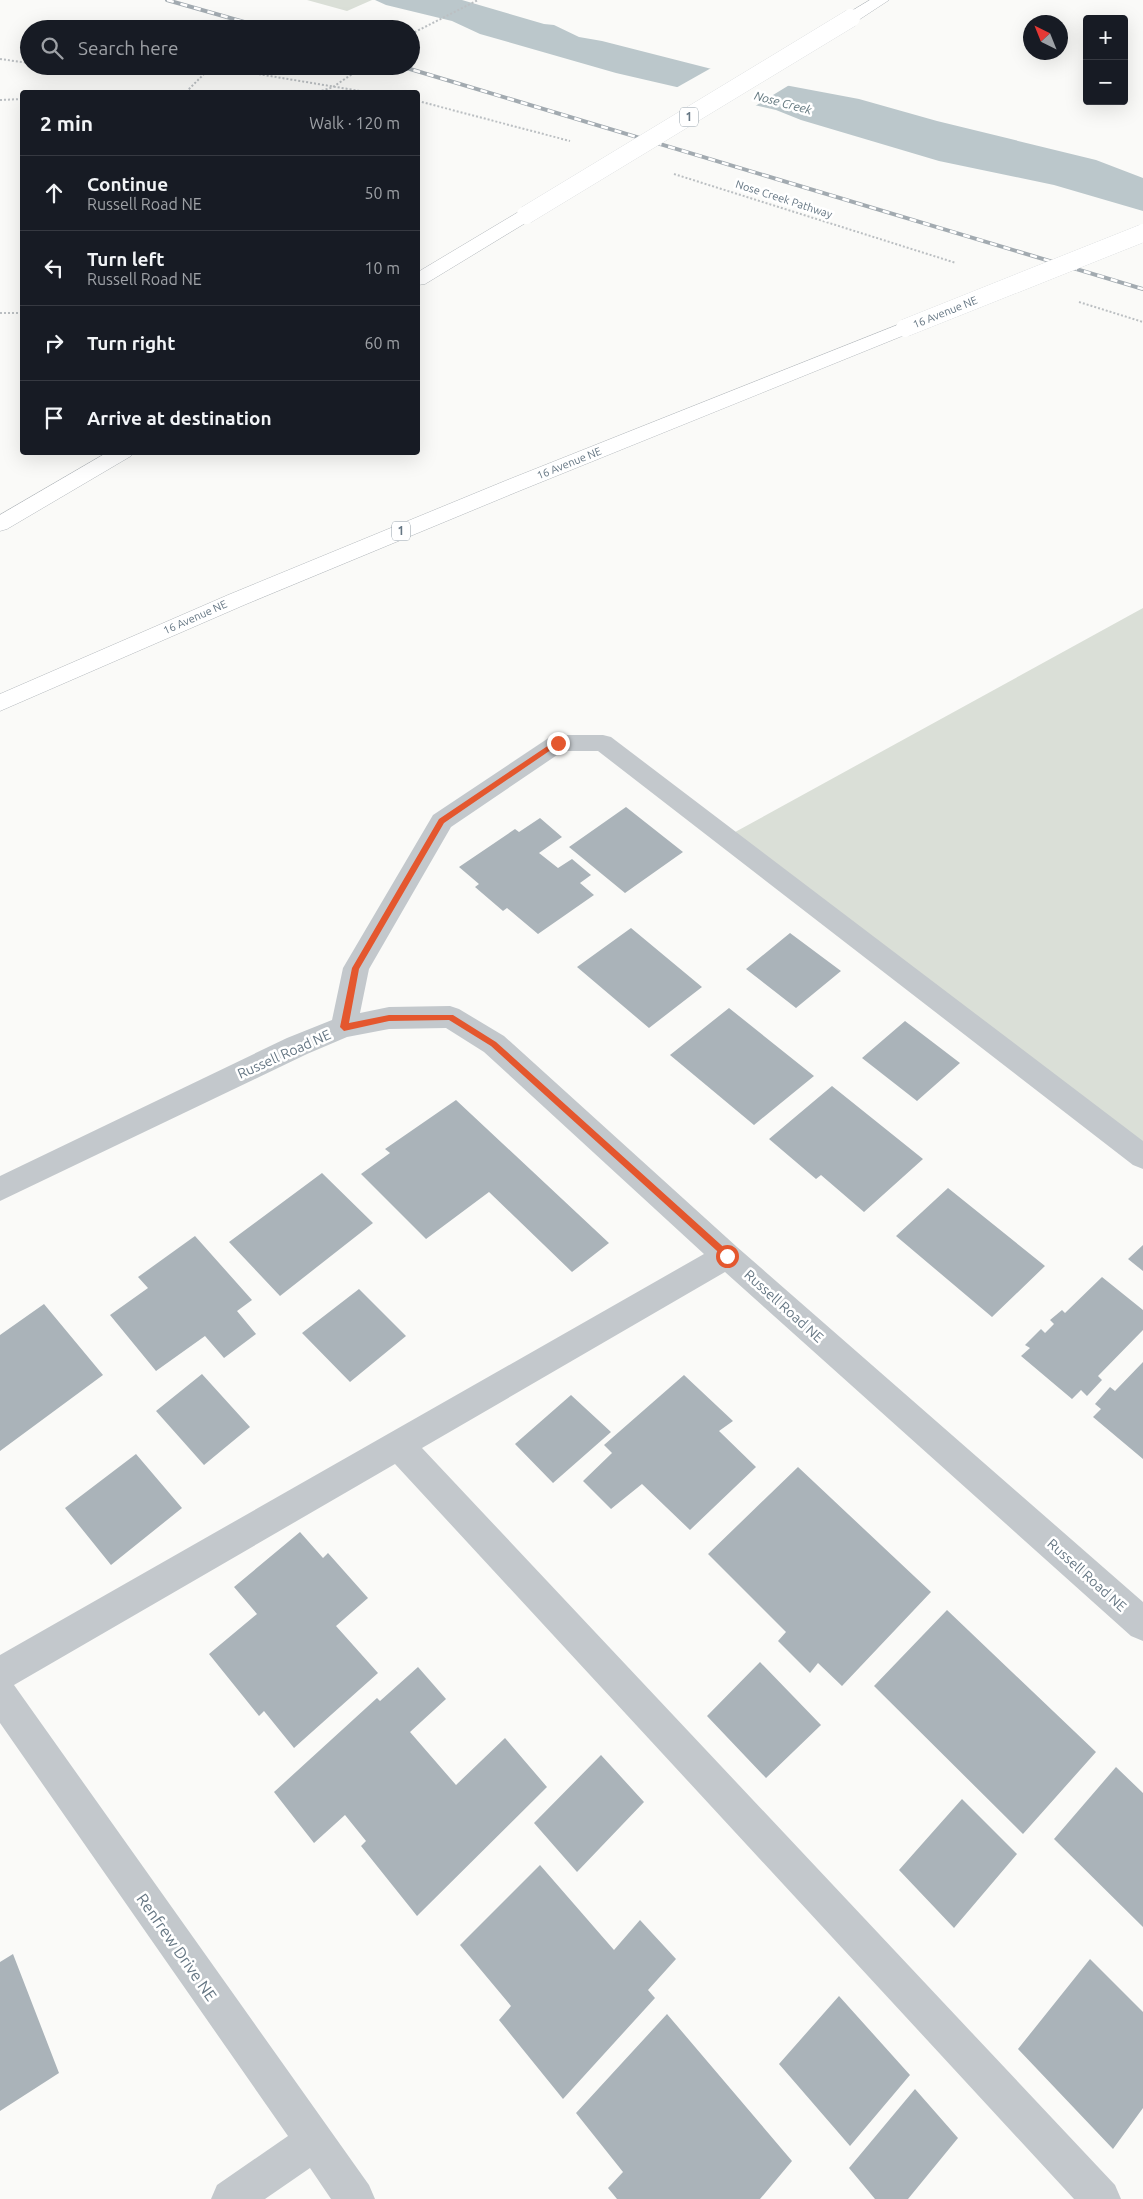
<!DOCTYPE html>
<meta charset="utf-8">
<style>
body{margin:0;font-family:Ubuntu,sans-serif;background:#242831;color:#f1f3f6}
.controls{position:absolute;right:15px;top:15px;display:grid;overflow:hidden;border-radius:5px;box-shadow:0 5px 20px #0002}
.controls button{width:45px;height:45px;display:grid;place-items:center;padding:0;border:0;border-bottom:1px solid #363941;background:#171b24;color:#f1f3f6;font:25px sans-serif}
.compass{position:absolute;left:1023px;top:15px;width:45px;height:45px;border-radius:50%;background:#171b24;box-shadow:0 5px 20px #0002;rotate:317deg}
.stop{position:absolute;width:15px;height:15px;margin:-11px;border:4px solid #e4572e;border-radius:50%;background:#fff}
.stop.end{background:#e4572e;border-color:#fff;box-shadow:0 1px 5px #0008}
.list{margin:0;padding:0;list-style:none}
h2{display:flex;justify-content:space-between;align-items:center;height:65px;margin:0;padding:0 20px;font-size:21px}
h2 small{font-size:16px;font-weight:400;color:#9ea1a6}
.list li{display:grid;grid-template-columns:32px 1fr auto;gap:15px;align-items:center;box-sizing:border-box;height:75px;padding:0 20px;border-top:1px solid #363941}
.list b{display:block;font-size:19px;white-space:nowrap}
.list p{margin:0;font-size:16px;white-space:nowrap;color:#9ea1a6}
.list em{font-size:16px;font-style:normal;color:#9ea1a6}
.icon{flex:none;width:28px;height:28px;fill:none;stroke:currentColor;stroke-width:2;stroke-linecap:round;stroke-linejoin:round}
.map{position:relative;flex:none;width:1143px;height:2199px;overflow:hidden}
.search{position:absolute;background:#171b24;box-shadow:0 5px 20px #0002;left:20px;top:20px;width:400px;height:55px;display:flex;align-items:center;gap:12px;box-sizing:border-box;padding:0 18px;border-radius:28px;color:#9ea1a6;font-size:19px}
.panel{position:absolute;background:#171b24;box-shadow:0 5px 20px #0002;left:20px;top:90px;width:400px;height:365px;border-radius:5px}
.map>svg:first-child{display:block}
</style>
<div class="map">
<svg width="1143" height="2199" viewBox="0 0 1143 2199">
<rect width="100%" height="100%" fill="#fafaf8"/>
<path fill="#dadfd7" d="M307,0H372L347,11Z
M1143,608V1157L726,837Z"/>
<path fill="#bbc7cb" d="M375,0H462L544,24L554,25L579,37L602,41L747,78L859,99L937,121L1096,160L1143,178V211L1054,185L939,161L801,120L776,110L616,73L480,34L452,21L386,5Z"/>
<path fill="#fafaf8" d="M713,67L748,76L791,84L752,108L674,89Z"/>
<path fill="#aab3b9" d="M626,807L683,852L625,893L569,847Z
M540,818L562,837L539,853L558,868L572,859L591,875L580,883L594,895L538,934L507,908L503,911L475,887L479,884L459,867L515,829L519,832Z
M631,928L702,987L649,1028L577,967Z
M790,933L841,971L796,1008L746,969Z
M729,1008L814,1076L754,1125L670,1055Z
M905,1021L960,1063L917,1101L862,1058Z
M832,1086L923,1159L864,1212L821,1175L816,1179L769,1139Z
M456,1100L609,1243L572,1272L489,1192L426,1239L361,1174L390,1153L385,1149Z
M322,1173L373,1223L280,1296L229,1242Z
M948,1188L1045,1266L992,1317L896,1236Z
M195,1236L252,1300L237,1311L256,1334L224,1358L205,1336L156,1371L110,1315L148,1288L138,1277Z
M1143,1245V1271L1128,1259Z
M1102,1277L1143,1310V1330L1098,1376L1102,1380L1087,1396L1081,1390L1072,1399L1021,1356L1030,1348L1025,1345L1041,1329L1045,1333L1054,1324L1050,1320L1062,1310L1065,1313Z
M359,1289L406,1336L350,1382L302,1333Z
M44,1304L103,1375L0,1451V1335Z
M1143,1362V1459L1093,1417L1101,1409L1095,1404L1110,1387L1115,1391Z
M202,1374L250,1427L204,1465L156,1411Z
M684,1375L733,1421L719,1431L756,1467L690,1530L642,1484L611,1509L583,1481L612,1453L604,1445Z
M571,1395L611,1432L553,1483L515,1444Z
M136,1454L182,1508L111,1565L65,1508Z
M798,1467L931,1592L842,1686L818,1663L810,1673L778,1641L786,1632L708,1554Z
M300,1532L323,1558L328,1553L368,1598L336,1626L378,1673L294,1748L264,1711L259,1716L209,1654L257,1614L234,1587Z
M947,1610L1096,1752L1023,1834L874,1686Z
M760,1662L821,1725L766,1778L707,1716Z
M418,1667L446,1699L410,1732L456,1785L505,1738L547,1787L417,1916L361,1846L366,1841L345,1815L314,1843L274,1792L377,1698L380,1701Z
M601,1755L644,1802L577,1872L534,1823Z
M1116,1767L1143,1793V1927L1054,1839Z
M962,1799L1017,1854L954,1928L899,1870Z
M540,1865L614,1950L640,1920L676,1959L648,1990L655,1998L563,2099L499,2020L511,2006L460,1945Z
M13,1954L59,2073L0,2111V1962Z
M1090,1959L1143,2012V2108L1113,2149L1018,2049Z
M839,1996L910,2075L850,2146L779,2064Z
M667,2014L792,2161L760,2199H617L608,2188L623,2172L576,2113Z
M915,2089L958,2138L908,2199H875L849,2168Z"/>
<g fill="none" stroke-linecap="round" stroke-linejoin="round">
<defs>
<path id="highway" d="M870,0H889L857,21H845L843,18L845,15Z
M526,210L532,211L535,215L532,219L425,284L418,285V272L520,211Z
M905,322L912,324L915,328L912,332L519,491L244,605L0,711V694L228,595L505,481Z
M108,452H134L131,456L7,529L0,531V515Z"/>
</defs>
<use href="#highway" stroke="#b4b9bd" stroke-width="1"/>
<path stroke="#bbbfc2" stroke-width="2" stroke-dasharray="2 2" stroke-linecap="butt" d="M411,34L478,0
M0,59L29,63
M75,66L252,73L366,92
M186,92L206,72
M318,92L333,87L364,66
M0,100L22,99
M418,101L570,141
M674,174L956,263
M1079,302L1143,322
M0,313H22"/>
<path fill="#c3c8cc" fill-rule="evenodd" d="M558,735H603L611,737L1143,1141V1169L1133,1165L598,751H563L451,827L369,969L360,1013L389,1007L450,1006L459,1009L504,1036L737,1247L1143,1602V1641L1131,1636L725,1272L422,1448L1115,2185L1121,2199H1074L395,1464L14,1685L369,2185L375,2199H331L310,2168L265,2199H211L217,2185L288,2136L0,1723V1655L704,1254L484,1052L446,1028L389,1029L347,1037L307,1054L0,1201V1176L287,1038L332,1020L343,968L433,815L550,737Z"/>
<use href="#highway" fill="#fff" fill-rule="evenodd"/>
<defs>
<path id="rail" d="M167,0L269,29
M400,66L1143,289"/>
</defs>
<use href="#rail" stroke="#a2aab0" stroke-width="4"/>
<use href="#rail" stroke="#fff" stroke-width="2.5" stroke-dasharray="7" stroke-linecap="butt"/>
<defs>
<path id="highway-bridge" d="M526,215L851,18
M905,328L1143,233"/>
</defs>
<use href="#highway-bridge" stroke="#b4b9bd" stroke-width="18" stroke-linecap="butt"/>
<use href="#highway-bridge" stroke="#fff" stroke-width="18"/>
</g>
<path fill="#e4572e" d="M555,741L561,743L444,823L359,969L349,1023L389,1015H453L496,1042L730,1253V1259L727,1260L491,1046L449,1020L389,1021L344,1031L340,1027L352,968L439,819Z"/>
<g text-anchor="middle" stroke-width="5" stroke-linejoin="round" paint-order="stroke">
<g font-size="11" fill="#657683" stroke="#fff">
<text transform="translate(784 199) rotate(18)" y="4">Nose Creek Pathway</text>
<text transform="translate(945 312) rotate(-22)" y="4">16 Avenue NE</text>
<text transform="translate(569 463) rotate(-22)" y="4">16 Avenue NE</text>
<text transform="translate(195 617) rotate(-24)" y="4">16 Avenue NE</text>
</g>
<g font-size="12" font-style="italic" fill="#60757c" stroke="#fff">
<text transform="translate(783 103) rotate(15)" y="4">Nose Creek</text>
</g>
<g fill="#fff" stroke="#939fa8" stroke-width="1">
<rect x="680" y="107.5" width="18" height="19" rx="4"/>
<rect x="392" y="521.5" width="18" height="19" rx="4"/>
</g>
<g font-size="12" font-weight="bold" fill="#657683">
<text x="689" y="121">1</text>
<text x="401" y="535">1</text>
</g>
<g font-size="14" fill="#657683" stroke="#fff">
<text transform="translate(284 1054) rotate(-24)" y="5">Russell Road NE</text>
<text transform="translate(784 1306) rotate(42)" y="5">Russell Road NE</text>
<text transform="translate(1087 1575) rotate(42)" y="5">Russell Road NE</text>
</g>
<g font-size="16" fill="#657683" stroke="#fff">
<text transform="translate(177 1947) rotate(55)" y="6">Renfrew Drive NE</text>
</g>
</g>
</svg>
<div class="controls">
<button>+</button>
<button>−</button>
</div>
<svg class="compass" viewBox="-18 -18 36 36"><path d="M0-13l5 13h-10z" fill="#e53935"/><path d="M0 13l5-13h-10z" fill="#9ea1a6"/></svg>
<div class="stop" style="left:727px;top:1256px"></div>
<div class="stop end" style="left:558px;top:743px"></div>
<div class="search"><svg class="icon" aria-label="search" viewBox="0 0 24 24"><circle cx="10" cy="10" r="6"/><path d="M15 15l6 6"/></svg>Search here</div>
<section class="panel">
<h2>2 min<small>Walk · 120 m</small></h2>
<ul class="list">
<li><svg class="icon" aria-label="ahead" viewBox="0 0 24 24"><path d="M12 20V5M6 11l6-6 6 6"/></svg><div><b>Continue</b><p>Russell Road NE</p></div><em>50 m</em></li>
<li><svg class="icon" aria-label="left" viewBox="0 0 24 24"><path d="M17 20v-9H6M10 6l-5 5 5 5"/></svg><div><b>Turn left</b><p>Russell Road NE</p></div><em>10 m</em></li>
<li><svg class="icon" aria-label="right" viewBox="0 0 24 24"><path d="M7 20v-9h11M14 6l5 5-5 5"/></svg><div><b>Turn right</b></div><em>60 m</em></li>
<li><svg class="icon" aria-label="arrive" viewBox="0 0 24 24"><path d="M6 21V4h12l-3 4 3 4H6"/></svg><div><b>Arrive at destination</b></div></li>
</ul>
</section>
</div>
